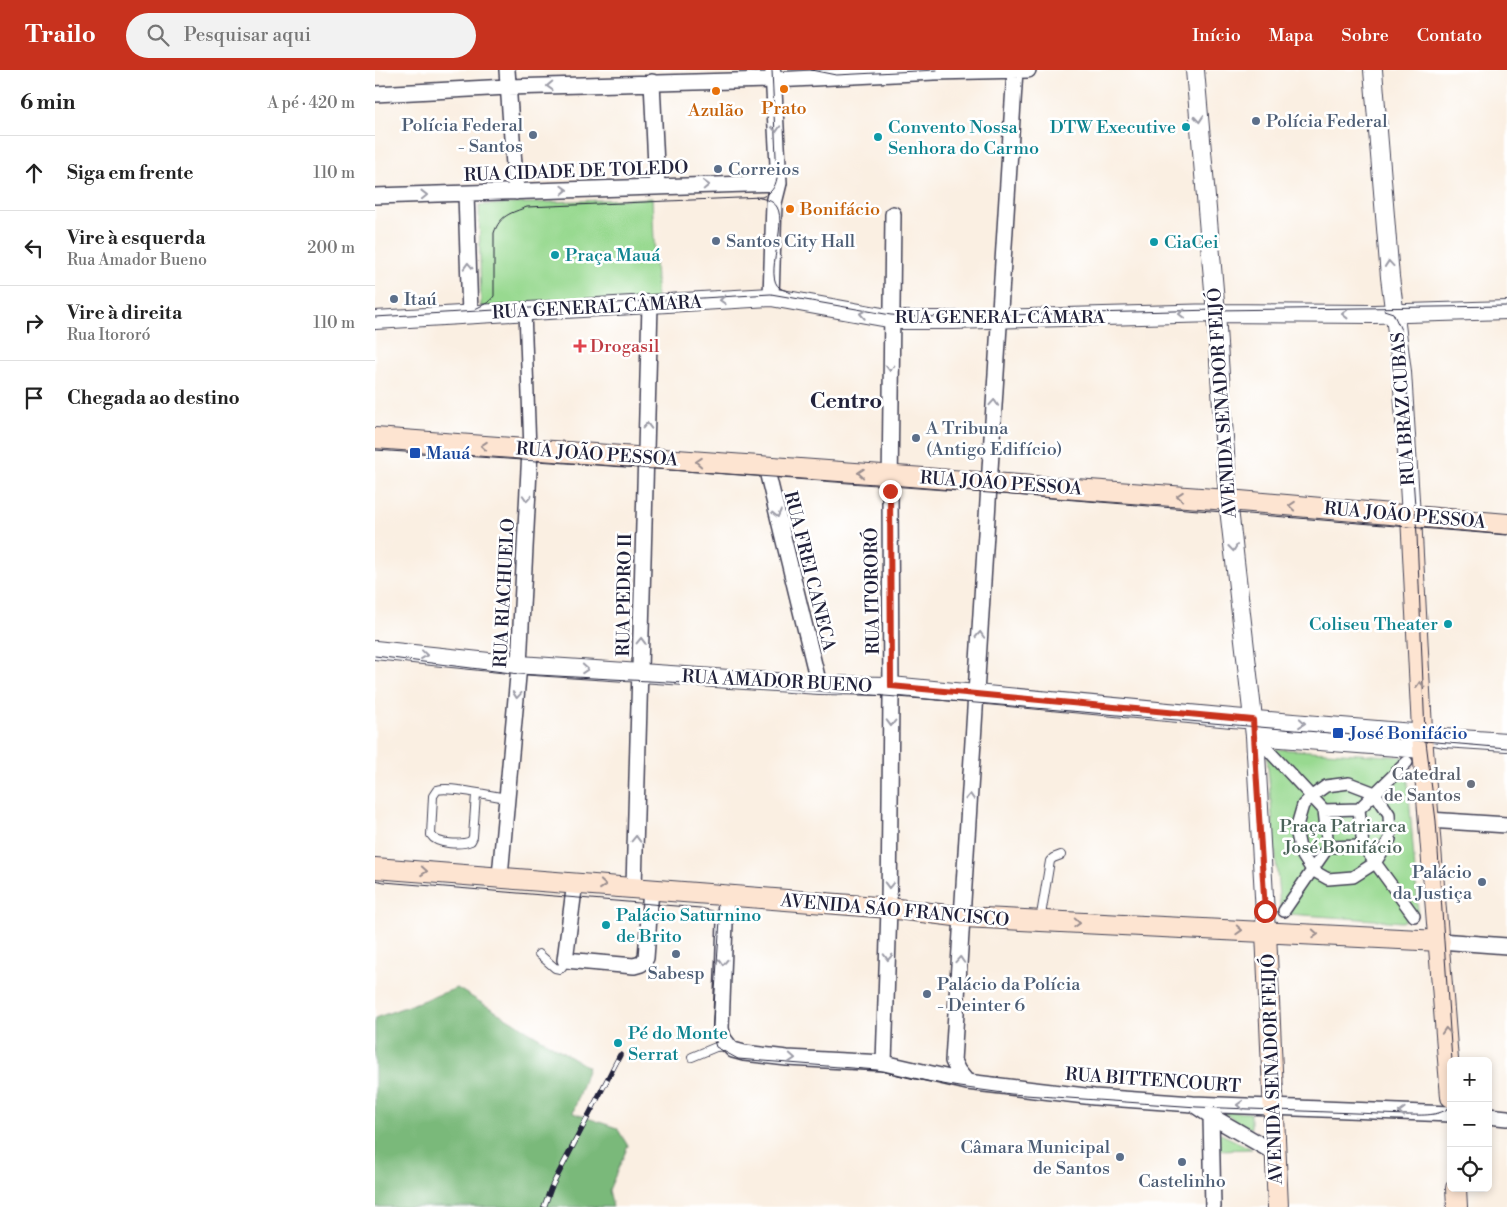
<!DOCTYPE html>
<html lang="pt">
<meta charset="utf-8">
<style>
body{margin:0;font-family:"Libre Bodoni",serif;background:#f2f2f2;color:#222}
.controls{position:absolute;right:15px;bottom:15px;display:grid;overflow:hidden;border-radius:8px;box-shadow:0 2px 8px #0003}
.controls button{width:45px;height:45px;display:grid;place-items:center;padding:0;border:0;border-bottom:1px solid #e0e0e0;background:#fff;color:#222;font:25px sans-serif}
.stop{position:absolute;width:15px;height:15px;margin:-11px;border:4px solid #c8321e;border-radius:50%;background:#fff}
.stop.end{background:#c8321e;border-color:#fff;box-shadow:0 1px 5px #0008}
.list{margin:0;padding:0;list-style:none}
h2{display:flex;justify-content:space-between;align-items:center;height:65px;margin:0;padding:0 20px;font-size:21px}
h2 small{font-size:16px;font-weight:400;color:#767676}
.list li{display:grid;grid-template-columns:32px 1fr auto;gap:15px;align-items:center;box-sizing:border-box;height:75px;padding:0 20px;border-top:1px solid #e0e0e0}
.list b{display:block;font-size:19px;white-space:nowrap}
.list p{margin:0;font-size:16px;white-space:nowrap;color:#767676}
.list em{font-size:16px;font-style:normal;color:#767676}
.icon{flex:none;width:28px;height:28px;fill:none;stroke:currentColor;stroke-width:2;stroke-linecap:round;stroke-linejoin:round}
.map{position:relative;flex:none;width:1132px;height:1137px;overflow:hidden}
header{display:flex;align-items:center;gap:30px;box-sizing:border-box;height:70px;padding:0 25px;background:#c8321e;color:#fff}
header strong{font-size:24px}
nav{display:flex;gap:28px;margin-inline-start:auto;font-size:18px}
.search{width:350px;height:45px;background:#f2f2f2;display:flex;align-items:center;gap:12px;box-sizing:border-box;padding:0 18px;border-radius:28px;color:#767676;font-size:19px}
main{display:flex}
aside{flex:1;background:#fff}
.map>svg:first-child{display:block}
</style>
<header>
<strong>Trailo</strong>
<div class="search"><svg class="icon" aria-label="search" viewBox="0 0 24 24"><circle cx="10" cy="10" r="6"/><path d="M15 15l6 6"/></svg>Pesquisar aqui</div>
<nav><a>Início</a><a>Mapa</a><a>Sobre</a><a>Contato</a></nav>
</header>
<main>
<aside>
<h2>6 min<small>A pé · 420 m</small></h2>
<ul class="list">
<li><svg class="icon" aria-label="ahead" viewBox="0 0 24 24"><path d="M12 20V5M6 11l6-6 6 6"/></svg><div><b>Siga em frente</b></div><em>110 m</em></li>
<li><svg class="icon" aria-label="left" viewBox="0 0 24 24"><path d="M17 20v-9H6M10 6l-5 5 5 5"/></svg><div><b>Vire à esquerda</b><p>Rua Amador Bueno</p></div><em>200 m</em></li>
<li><svg class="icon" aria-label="right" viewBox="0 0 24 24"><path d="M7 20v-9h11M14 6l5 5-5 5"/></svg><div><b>Vire à direita</b><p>Rua Itororó</p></div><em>110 m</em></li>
<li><svg class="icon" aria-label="arrive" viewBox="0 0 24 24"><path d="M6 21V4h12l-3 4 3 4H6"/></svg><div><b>Chegada ao destino</b></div></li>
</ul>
</aside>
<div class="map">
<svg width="1132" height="1137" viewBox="0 0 1132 1137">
<rect width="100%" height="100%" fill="#fff"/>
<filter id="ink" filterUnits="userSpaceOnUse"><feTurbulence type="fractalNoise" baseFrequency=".02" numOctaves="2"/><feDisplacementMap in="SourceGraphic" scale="10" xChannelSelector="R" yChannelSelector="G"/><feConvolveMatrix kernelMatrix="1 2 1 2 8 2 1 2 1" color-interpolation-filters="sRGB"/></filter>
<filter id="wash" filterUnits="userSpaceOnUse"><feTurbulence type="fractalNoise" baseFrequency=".0096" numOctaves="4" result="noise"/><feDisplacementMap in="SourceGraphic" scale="20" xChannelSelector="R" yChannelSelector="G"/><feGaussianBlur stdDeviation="1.12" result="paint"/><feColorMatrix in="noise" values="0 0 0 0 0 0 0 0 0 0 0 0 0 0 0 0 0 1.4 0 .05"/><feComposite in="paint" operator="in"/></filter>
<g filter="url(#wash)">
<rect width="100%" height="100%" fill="#faefe2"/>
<path fill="#98d990" stroke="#5d7e66" d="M277,128L282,232L106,238L104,135Z
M902,679L1031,687L1043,840L1042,844L1027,852L914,844L905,837L892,687L895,680Z
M844,1041L876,1043V1059Z
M842,1062L877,1079L844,1080Z"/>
<path fill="#7ab97a" stroke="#4e6e5a" d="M82,918L213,997L198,1043L242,1058L253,1076L234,1120L238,1137H0V948Z"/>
</g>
<g filter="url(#ink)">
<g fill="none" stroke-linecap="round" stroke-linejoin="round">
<defs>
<path id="service" d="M101,724L98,767L96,771C87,775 62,775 56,765L58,726L62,720C75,716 117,726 132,728
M665,851L675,791L678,788L686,785
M164,884L180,898L185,899L187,897L190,890
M317,987L341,977L354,976"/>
<path id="pedestrian" d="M150,241L155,380
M880,666L949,740L953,777L988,776L984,739L949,740
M974,713L1000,723L1014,744L1015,769L1000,793L978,807L953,809L937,800L926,783L921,759L928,735L937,726L951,716Z
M984,739L1032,692
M988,776L1039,846
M909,841L953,777"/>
<path id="minor" d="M132,0L141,122
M277,12L282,117
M0,24L133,17L399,10L559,2L653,0
M91,124L95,245
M0,126L404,113
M396,227L399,133L404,113L398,2
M391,397L444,615
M1054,750L1132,755
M125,806L144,595L155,380
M200,812L190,890L259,896L266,894L271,888L276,819
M259,817L275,235
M351,826L346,958L348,968L354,976L358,980L369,983L412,988L509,993L592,1012L719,1027L818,1034L1076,1044
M1065,871L1132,876
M509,993L514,838L516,626L515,421L518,144
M592,1012L583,1001L578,991L640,0
M818,1034L836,1046L900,1083
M836,1046L838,1137
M1113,1046L1132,1048"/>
<path id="tertiary" d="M820,0L841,243L853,430L880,666L891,862
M998,0L1015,207L1027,302L1036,446
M0,250L396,227L524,250H578L841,243L999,244L1132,240
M0,580L144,595L266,603L444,615L516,616L857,648L1050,664L1069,668L1132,672
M880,666L1048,679"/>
<path id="secondary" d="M0,368L853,430L1132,454
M1036,446L1048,679L1076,1027
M0,798L514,838L588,847L1065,871
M891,862L903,1137
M1081,1118L1082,1137"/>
</defs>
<use href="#service" stroke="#424154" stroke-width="10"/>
<use href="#pedestrian" stroke="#424154" stroke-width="14"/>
<use href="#minor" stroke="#424154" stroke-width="18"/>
<use href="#tertiary" stroke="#424154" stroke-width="20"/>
<use href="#secondary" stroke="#424154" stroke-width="22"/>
<use href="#service" stroke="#fff" stroke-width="8"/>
<use href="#pedestrian" stroke="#fff" stroke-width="11"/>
<use href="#minor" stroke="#fff" stroke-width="15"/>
<use href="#tertiary" stroke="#fff" stroke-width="18"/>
<use href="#secondary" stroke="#fde4d1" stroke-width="20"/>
<path stroke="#22223b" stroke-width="1" d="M436,0L461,5L562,0
M381,127C389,129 398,130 402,137C413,156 388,207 405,218C408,220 413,221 416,223
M100,239L114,232L119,226V163C125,145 136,143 152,137L387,127C396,123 400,118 402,108L397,0
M1009,240L1018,243L1026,260L1030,291L1042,465L1050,664L1061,751L1077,991
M0,247L396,224L516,245L546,247L841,240L1132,236
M0,380L515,415L1132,465
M0,586L144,604L404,618L601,633L1132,678
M0,810L9,812L325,838L338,841L345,850L337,964L341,977L363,989L502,1000L535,1008L584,1017L636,1024L822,1037L1032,1045C1046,1045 1065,1047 1076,1036"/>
<defs>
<path id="rail" d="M169,1137L176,1118L245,985"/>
</defs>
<use href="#rail" stroke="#22223b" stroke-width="5.5"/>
<use href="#rail" stroke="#fff" stroke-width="4" stroke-dasharray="11" stroke-linecap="butt"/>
</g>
<defs><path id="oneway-chevron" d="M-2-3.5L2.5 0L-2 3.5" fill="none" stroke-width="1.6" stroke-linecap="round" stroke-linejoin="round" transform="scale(1.25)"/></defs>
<g stroke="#9c9ca7">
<use href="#oneway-chevron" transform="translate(175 16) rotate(178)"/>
<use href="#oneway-chevron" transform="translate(824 49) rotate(85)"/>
<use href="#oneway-chevron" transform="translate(401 59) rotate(87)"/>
<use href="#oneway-chevron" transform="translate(331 115) rotate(-2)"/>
<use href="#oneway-chevron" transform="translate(189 120) rotate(-2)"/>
<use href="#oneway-chevron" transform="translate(49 125) rotate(-1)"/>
<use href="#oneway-chevron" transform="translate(1014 194) rotate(-95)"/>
<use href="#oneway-chevron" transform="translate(93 196) rotate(-92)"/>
<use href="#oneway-chevron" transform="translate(348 230) rotate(177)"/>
<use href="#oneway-chevron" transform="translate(488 244) rotate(-170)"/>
<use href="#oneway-chevron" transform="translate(807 244) rotate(179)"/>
<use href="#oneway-chevron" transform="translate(970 244) rotate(-180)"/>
<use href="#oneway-chevron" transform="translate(515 298) rotate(90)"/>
<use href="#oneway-chevron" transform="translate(619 333) rotate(-86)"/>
<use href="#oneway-chevron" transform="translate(272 356) rotate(-89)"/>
<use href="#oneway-chevron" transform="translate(152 428) rotate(93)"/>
<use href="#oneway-chevron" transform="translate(402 444) rotate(76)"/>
<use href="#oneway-chevron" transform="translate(858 478) rotate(84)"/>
<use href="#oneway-chevron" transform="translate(605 565) rotate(-87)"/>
<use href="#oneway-chevron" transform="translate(266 571) rotate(-89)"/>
<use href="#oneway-chevron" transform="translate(49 585) rotate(6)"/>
<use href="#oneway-chevron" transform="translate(210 599) rotate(4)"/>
<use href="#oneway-chevron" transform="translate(142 625) rotate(95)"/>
<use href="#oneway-chevron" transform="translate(516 653) rotate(91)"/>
<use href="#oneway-chevron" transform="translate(927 653) rotate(5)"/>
<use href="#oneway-chevron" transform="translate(595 727) rotate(-87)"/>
<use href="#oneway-chevron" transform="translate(261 769) rotate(-88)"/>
<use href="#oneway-chevron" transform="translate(514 815) rotate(91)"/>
<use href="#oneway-chevron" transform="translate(513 887) rotate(92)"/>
<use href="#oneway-chevron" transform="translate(585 890) rotate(-86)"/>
<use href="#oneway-chevron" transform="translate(348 892) rotate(93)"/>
<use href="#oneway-chevron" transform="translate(417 988) rotate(4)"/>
<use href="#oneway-chevron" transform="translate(865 1035) rotate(-178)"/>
<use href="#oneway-chevron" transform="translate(1027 1042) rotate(-178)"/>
</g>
<g stroke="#9a8d8e">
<use href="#oneway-chevron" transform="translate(109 376) rotate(-176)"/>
<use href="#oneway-chevron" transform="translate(324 392) rotate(-176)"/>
<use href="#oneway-chevron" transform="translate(486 403) rotate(-176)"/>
<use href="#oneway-chevron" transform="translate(805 426) rotate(-176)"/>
<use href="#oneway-chevron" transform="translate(917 436) rotate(-175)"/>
<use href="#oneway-chevron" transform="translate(1045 615) rotate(-93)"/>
<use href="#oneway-chevron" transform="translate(49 801) rotate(4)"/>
<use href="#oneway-chevron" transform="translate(228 815) rotate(5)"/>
<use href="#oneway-chevron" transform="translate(702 853) rotate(3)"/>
<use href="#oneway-chevron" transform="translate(864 860) rotate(3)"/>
<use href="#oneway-chevron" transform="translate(940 864) rotate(3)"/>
<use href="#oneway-chevron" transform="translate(1071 961) rotate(-94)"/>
</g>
</g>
<g fill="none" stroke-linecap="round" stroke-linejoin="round" filter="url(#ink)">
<path stroke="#c8321e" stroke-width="6" d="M515,421L516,616L878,650L890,841"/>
</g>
<g fill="#e8710a" stroke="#fff" stroke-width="2">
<circle cx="409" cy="19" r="5"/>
<circle cx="341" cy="21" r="5"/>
<circle cx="415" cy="139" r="5"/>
</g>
<g fill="#5c6f8a" stroke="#fff" stroke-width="2">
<circle cx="881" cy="51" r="5"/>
<circle cx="158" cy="65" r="5"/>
<circle cx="343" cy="99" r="5"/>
<circle cx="341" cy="171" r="5"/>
<circle cx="19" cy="229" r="5"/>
<circle cx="541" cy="368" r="5"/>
<circle cx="1107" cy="812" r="5"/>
<circle cx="301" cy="884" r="5"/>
<circle cx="552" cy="924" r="5"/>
<circle cx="745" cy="1087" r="5"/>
<circle cx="807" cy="1092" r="5"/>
</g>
<g fill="#0f9aa8" stroke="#fff" stroke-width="2">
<circle cx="811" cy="57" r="5"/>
<circle cx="503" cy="67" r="5"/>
<circle cx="779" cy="172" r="5"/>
<circle cx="180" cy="185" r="5"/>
<circle cx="1073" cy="554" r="5"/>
<circle cx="231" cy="855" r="5"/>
<circle cx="243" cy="973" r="5"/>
</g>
<path fill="#e0444e" stroke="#fff" stroke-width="2" d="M202.5 268.5h5v5h5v5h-5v5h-5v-5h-5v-5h5z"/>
<g fill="#1a4fb4" stroke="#fff" stroke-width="2">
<rect x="34" y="377" width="12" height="12" rx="2.5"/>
<rect x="957" y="657" width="12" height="12" rx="2.5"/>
</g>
<circle fill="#6b7280" stroke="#fff" stroke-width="2" cx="1096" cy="714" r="5"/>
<g text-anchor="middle" stroke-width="5" stroke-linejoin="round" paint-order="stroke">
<g font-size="18" fill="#c56008" stroke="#fff">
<text x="409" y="44">Prato</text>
<text x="341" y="46">Azulão</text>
<text x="425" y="145" text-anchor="start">Bonifácio</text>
</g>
<g font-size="18" fill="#4e5e75" stroke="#fff" text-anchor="start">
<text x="891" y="57">Polícia Federal</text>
<text x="148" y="61" text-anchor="end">Polícia Federal<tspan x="148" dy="21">- Santos</tspan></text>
<text x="353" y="105">Correios</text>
<text x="351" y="177">Santos City Hall</text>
<text x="29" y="235">Itaú</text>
<text x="551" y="364">A Tribuna<tspan x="551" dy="21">(Antigo Edifício)</tspan></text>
<text x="1097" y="808" text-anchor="end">Palácio<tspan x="1097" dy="21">da Justiça</tspan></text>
<text x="301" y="909" text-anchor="middle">Sabesp</text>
<text x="562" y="920">Palácio da Polícia<tspan x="562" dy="21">- Deinter 6</tspan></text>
<text x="735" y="1083" text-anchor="end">Câmara Municipal<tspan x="735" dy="21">de Santos</tspan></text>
<text x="807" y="1117" text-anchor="middle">Castelinho</text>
</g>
<g font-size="18" fill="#0d838f" stroke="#fff" text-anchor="start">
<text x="513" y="63">Convento Nossa<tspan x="513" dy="21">Senhora do Carmo</tspan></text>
<text x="801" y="63" text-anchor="end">DTW Executive</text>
<text x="789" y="178">CiaCei</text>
<text x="190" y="191">Praça Mauá</text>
<text x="1063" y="560" text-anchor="end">Coliseu Theater</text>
<text x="241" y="851">Palácio Saturnino<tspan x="241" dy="21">de Brito</tspan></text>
<text x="253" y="969">Pé do Monte<tspan x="253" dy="21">Serrat</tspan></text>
</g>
<g font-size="18" fill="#22223b" stroke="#fff">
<text transform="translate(201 101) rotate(-2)" y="6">RUA CIDADE DE TOLEDO</text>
<text transform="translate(222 237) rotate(-3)" y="6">RUA GENERAL CÂMARA</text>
<text x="625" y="253">RUA GENERAL CÂMARA</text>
<text transform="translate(847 333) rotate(-94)" y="6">AVENIDA SENADOR FEIJÓ</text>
<text transform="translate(1028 339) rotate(-94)" y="6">RUA BRAZ CUBAS</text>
<text transform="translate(222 384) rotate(4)" y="6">RUA JOÃO PESSOA</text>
<text transform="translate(626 413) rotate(4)" y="6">RUA JOÃO PESSOA</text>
<text transform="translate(1030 445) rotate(5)" y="6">RUA JOÃO PESSOA</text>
<text transform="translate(435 501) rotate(76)" y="6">RUA FREI CANECA</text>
<text transform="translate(497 521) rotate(-91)" y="6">RUA ITORORÓ</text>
<text transform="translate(129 523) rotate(-87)" y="6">RUA RIACHUELO</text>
<text transform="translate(249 525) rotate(-89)" y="6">RUA PEDRO II</text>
<text transform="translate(402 611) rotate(3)" y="6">RUA AMADOR BUENO</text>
<text transform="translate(520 840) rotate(5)" y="6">AVENIDA SÃO FRANCISCO</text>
<text transform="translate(897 999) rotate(-92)" y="6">AVENIDA SENADOR FEIJÓ</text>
<text transform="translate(778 1010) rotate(4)" y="6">RUA BITTENCOURT</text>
</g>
<g font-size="18" fill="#be3a42" stroke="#fff" text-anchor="start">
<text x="215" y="282">Drogasil</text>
</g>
<g font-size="18" fill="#164399" stroke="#fff" text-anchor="start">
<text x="51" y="389">Mauá</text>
<text x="974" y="669">José Bonifácio</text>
</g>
<g font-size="18" fill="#5b616d" stroke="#fff" text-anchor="end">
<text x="1086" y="710">Catedral<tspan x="1086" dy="21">de Santos</tspan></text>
</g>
<g font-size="18" fill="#4b6259" stroke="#fff">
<text x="968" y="762">Praça Patriarca<tspan x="968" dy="21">José Bonifácio</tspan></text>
</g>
<g font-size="22" font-weight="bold" fill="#22223b" stroke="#fff">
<text x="471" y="338">Centro</text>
</g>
</g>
</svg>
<div class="controls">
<button>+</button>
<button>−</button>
<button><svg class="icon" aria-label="locate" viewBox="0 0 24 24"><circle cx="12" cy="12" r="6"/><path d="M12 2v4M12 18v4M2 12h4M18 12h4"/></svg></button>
</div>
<div class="stop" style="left:890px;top:841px"></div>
<div class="stop end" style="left:515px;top:421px"></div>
</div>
</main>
